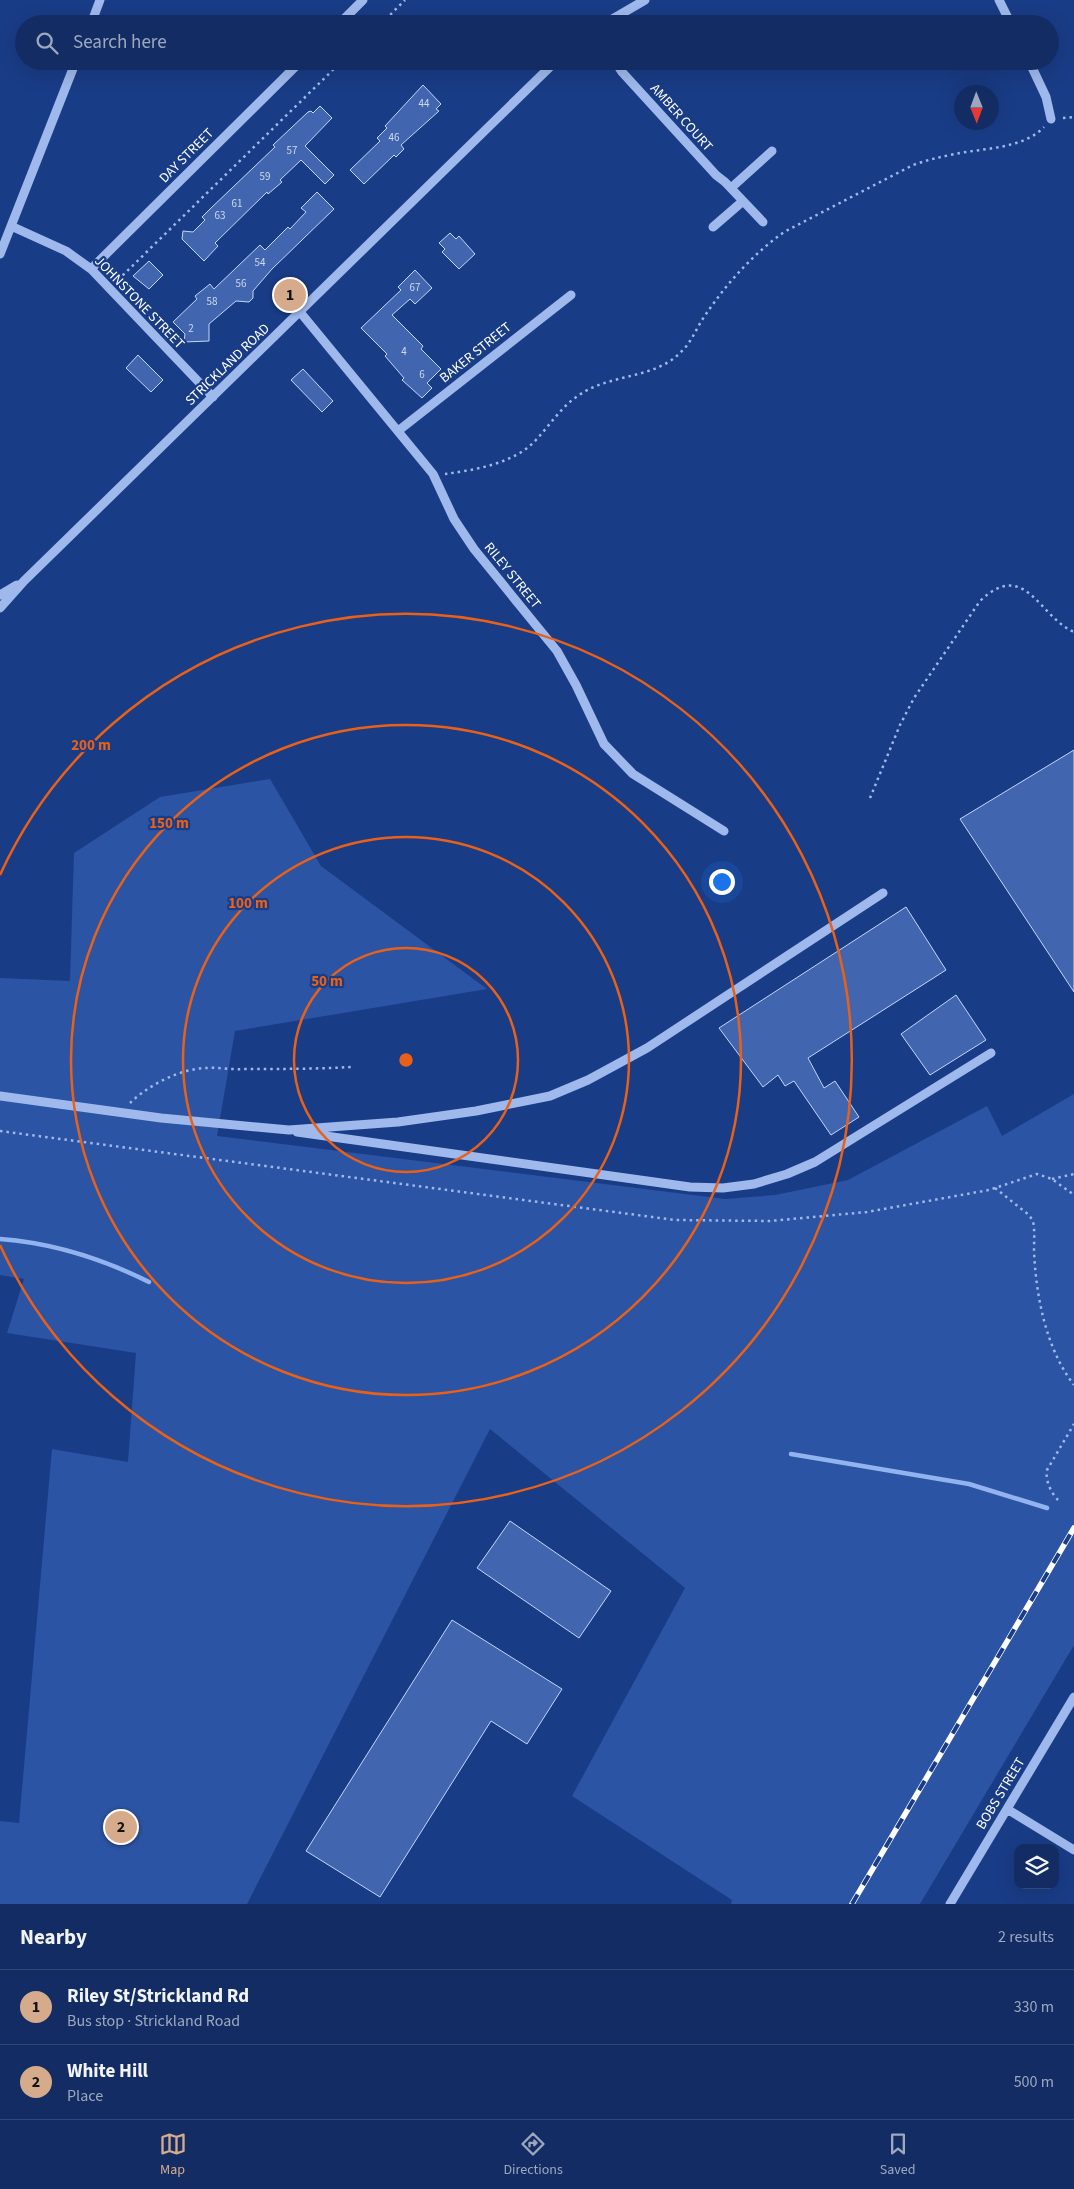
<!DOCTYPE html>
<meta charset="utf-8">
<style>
body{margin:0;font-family:"Source Sans 3",sans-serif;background:#1c356a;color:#f1f3f6}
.controls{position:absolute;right:15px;bottom:15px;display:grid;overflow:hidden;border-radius:10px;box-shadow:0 5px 20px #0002}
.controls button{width:45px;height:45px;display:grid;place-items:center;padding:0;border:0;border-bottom:1px solid #324978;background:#132d64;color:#f1f3f6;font:25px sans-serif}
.compass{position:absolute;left:954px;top:85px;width:45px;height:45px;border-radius:50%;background:#132d64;box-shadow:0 5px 20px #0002;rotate:179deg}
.you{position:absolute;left:721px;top:881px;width:18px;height:18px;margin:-12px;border:4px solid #fff;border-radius:50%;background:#1a73e8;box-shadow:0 0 0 8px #1a73e833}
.badge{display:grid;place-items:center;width:32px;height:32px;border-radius:50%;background:#d6ab8b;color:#111;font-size:16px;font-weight:700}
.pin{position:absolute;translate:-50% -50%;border:2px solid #fff;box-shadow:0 1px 5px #0006}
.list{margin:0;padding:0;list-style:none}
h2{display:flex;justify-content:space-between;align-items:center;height:65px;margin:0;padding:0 20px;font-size:21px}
h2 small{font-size:16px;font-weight:400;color:#9da8bf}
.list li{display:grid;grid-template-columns:32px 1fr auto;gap:15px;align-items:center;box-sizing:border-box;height:75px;padding:0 20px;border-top:1px solid #324978}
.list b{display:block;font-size:19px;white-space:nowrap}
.list p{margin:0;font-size:16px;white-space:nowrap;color:#9da8bf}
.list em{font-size:16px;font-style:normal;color:#9da8bf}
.icon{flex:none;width:28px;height:28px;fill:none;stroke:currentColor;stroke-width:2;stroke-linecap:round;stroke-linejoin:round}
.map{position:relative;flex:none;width:1074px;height:1904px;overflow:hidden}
.search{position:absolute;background:#132d64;box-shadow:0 5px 20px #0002;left:15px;right:15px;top:15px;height:55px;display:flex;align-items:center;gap:12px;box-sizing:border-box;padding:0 18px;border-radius:28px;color:#9da8bf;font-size:19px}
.sheet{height:215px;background:#132d64}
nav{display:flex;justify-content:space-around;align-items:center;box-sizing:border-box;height:70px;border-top:1px solid #324978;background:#132d64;font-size:14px;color:#9da8bf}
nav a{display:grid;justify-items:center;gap:2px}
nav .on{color:#d6ab8b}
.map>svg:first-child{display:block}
</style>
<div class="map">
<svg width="1074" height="1904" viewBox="0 0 1074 1904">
<rect width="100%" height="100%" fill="#193c86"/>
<path fill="#2c54a4" d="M270,779L321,866L487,989L235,1031L217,1136L725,1199L775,1195L848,1180L987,1106L1002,1136L1074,1094V1645L920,1904H731L732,1900L572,1796L685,1588L490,1429L247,1904H0V1821L19,1823L52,1449L128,1462L136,1353L7,1333L24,1279L0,1275V978L70,981L74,853L160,797Z"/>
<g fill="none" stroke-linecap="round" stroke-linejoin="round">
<path stroke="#92b3ef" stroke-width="4.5" d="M0,1239C54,1243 101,1258 149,1282
M791,1454L969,1484L1047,1508"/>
</g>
<path fill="#4166af" stroke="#c4d6f9" d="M423,85L441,104L436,109L439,111L401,145L404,149L396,157L394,155L364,184L350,170L380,141L377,138L387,128L385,126Z
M320,106L332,118L305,146L334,175L325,184L301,160L280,180L282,182L268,194L267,192L215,243L218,246L204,261L182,239L183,231L193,232L205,220L202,217L210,209L275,147L273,145L308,112L311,111L313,113Z
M317,192L334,209L272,269L253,291V298L249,302L236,301L209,324V341L184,342L185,334L173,322L197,299L195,296L210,284L214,289L260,245L265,250L288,227L290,229L306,212L301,208Z
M450,233L456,239L459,236L475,254L459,269L442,252L445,249L439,243Z
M149,261L163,275L149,289L133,276Z
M415,270L432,288L415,304L410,299L392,315L423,346L421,349L441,369L427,383L432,388L422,398L402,380L404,378L385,356L387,354L361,328L401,290L398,287Z
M138,355L163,380L151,392L126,368Z
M303,369L333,401L322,412L291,380Z
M1074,750V992L960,819Z
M906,907L946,970L808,1058L824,1088L835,1081L859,1117L831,1135L794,1081L785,1086L778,1075L763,1087L719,1028Z
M956,995L986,1040L930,1075L901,1034Z
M510,1521L611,1591L579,1638L477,1568Z
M452,1620L562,1689L527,1744L491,1721L380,1897L306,1851Z"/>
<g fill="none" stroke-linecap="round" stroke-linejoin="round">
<path stroke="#9fb9ec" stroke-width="2.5" stroke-dasharray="2.5 4" stroke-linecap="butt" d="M381,24L405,0
M1063,118L1074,117
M118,280L342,61
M445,474C474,470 511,464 533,443C550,426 562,404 584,392C614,374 656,378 681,352C691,343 696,329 704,317C726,284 752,255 784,232L913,165C927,160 940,157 955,154C983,148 1023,149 1044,127
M870,798L900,725L914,698L980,601C1025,558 1039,617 1074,632
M130,1103C149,1085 179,1069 206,1068C218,1067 231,1070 244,1069C280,1069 316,1069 351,1067
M0,1131L675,1220L770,1221L867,1212L989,1190L1037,1174L1052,1179L1074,1195
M1052,1179L1074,1174
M995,1188L1029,1215L1033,1221C1035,1231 1034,1241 1034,1251C1036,1296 1046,1349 1074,1385
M1058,1500C1051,1493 1045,1480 1047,1470L1074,1424"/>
<path stroke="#9fb9ec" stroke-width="9" d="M999,0L1011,24
M91,24L100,0
M339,24L363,0
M604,24L645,0
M615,61L622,72L716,175L725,182L763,222
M1029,61L1046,97L1051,119
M731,188L772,151
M11,226L66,251L91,269L213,397
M713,227L743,201
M0,254L76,61
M91,269L301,61
M300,312L433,474L454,519L474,549L557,651L576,685L604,744L633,774L724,831
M398,431L571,295
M0,595L17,585
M0,608L24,581L556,61
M0,1096L161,1118L289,1130L398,1122L476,1111L550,1096L588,1080L647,1048L883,893
M297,1132L690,1187L723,1188L754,1184L787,1174L815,1162L991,1053
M1007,1809L1074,1850
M950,1904L1074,1697"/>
<defs>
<path id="rail" d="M852,1904L1074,1528"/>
</defs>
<use href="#rail" stroke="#fff" stroke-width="5.5"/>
<use href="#rail" stroke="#193c86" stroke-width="4" stroke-dasharray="11" stroke-linecap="butt"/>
</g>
<g fill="none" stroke="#e96118" stroke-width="2.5">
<circle cx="406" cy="1060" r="112"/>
<circle cx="406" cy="1060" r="223"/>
<circle cx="406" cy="1060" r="335"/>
<path d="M0 875A446 446 0 1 1 0 1245"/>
</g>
<g text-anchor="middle" stroke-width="4.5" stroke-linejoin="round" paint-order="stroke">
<g font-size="11" fill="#d0d9eb">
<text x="424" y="107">44</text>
<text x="394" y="141">46</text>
<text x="292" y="154">57</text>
<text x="265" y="180">59</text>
<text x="237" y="207">61</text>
<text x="220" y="219">63</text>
<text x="260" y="266">54</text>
<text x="241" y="287">56</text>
<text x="415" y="291">67</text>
<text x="212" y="305">58</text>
<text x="191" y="332">2</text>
<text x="404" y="355">4</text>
<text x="422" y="378">6</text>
</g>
<g font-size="14" fill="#fff" stroke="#193c86">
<text transform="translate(682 117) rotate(48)" y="5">AMBER COURT</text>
<text transform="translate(186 155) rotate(-45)" y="5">DAY STREET</text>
<text transform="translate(140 302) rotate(46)" y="5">JOHNSTONE STREET</text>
<text transform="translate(475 352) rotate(-39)" y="5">BAKER STREET</text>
<text transform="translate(227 364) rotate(-44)" y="5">STRICKLAND ROAD</text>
<text transform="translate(513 575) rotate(51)" y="5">RILEY STREET</text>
<text transform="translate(1000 1793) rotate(-59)" y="5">BOBS STREET</text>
</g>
</g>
<circle cx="406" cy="1060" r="8" fill="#e96118" stroke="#193c86" stroke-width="2.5"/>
<g font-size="15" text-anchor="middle" font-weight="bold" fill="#e96118" stroke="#193c86" stroke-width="4.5" stroke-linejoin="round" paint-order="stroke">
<text x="91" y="750">200 m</text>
<text x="169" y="828">150 m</text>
<text x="248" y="908">100 m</text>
<text x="327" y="986">50 m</text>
</g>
</svg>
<div class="controls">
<button><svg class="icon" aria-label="layers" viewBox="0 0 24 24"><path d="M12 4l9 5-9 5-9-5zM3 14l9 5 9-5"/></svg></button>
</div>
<svg class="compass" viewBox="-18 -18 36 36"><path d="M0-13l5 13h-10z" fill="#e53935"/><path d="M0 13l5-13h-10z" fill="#9da8bf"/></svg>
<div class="you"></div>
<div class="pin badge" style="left:290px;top:295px">1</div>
<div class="pin badge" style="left:121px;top:1827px">2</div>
<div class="search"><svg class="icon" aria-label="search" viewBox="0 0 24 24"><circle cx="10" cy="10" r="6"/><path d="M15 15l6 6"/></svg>Search here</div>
</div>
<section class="sheet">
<h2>Nearby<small>2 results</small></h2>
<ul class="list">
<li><span class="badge">1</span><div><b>Riley St/Strickland Rd</b><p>Bus stop · Strickland Road</p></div><em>330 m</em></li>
<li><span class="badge">2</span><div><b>White Hill</b><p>Place</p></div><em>500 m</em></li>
</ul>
</section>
<nav>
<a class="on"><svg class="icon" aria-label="map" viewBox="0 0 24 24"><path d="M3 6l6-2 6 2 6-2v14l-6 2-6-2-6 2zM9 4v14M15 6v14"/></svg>Map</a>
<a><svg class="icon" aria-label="directions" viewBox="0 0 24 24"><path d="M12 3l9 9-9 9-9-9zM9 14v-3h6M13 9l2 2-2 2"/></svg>Directions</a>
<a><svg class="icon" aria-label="saved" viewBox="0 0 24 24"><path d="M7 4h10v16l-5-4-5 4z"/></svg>Saved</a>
</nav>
